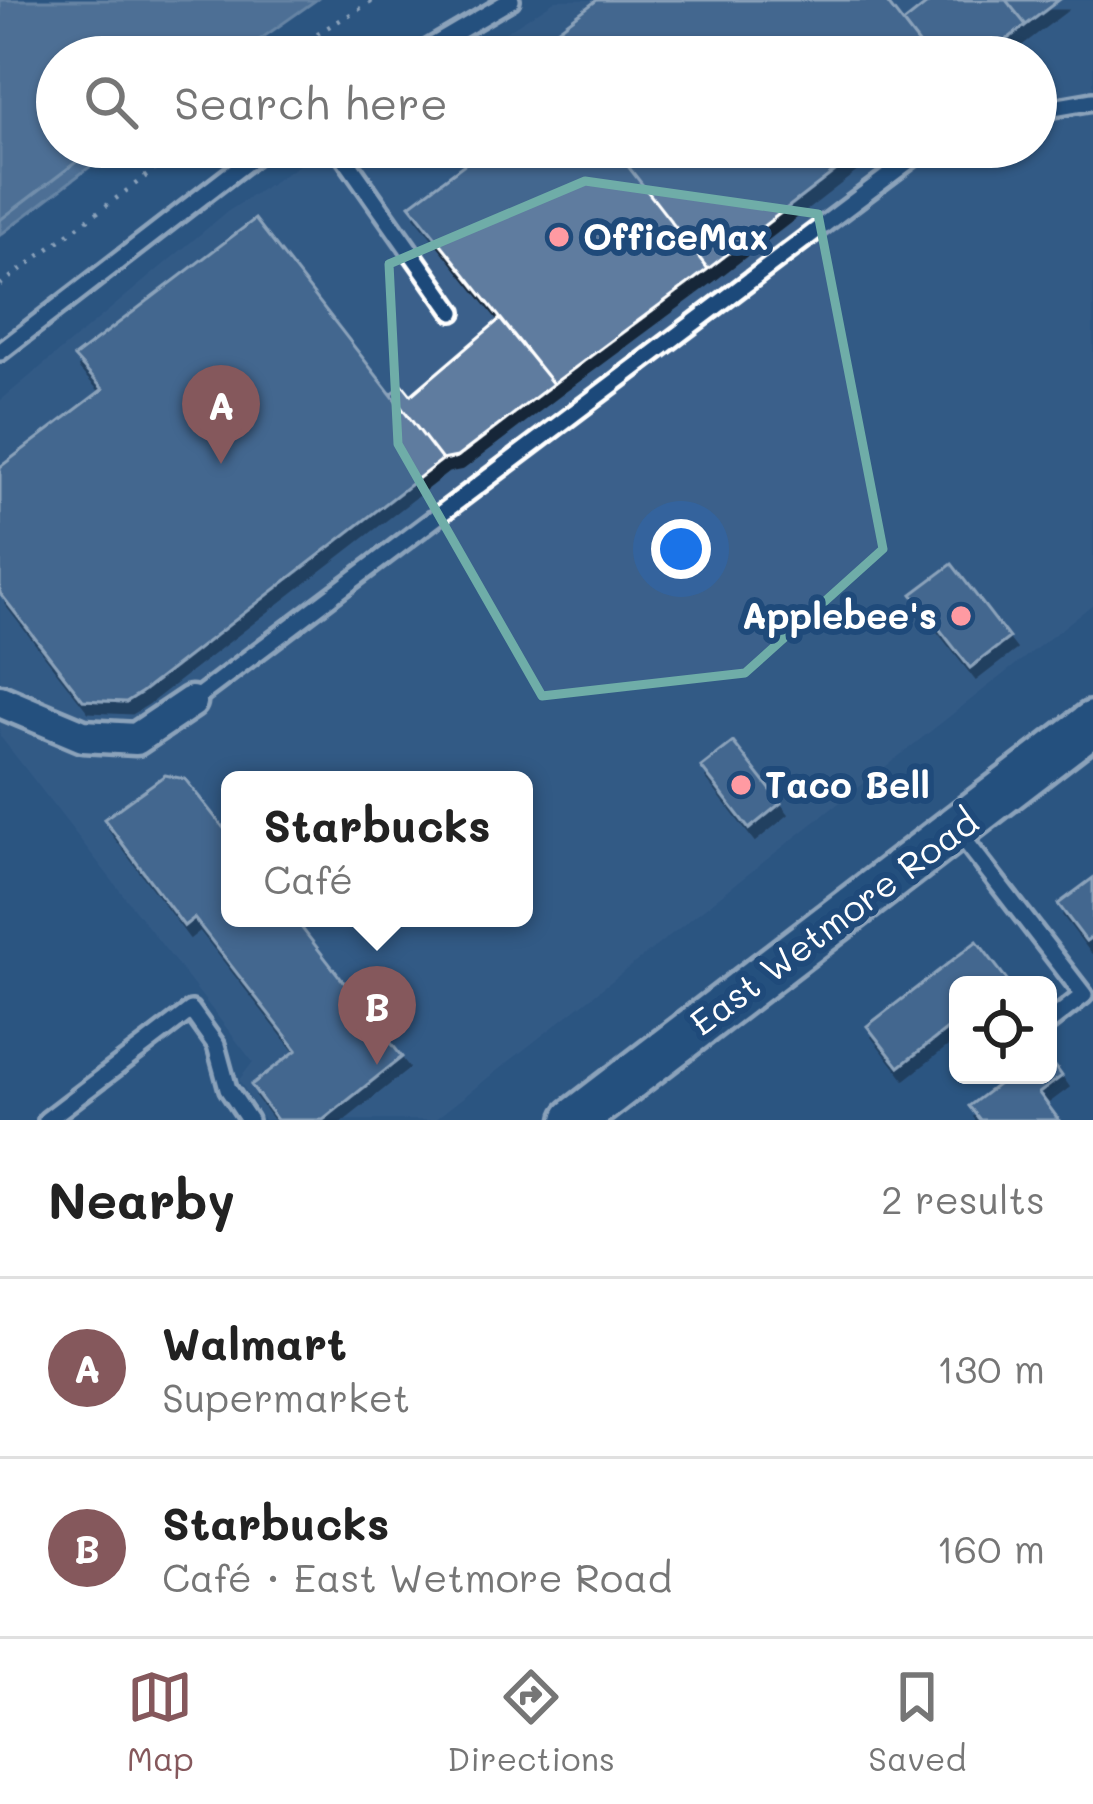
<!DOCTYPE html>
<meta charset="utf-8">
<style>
body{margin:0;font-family:Mali,sans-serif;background:#f2f2f2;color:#222}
.controls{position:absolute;right:36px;bottom:36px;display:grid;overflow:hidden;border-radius:18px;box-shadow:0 3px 9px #0004}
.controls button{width:108px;height:108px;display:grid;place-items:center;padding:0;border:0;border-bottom:3px solid #e0e0e0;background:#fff;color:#222;font:60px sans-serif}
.you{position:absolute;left:681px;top:549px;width:42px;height:42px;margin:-30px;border:9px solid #fff;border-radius:50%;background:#1a73e8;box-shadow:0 0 0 18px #1a73e833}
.badge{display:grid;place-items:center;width:78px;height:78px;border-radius:50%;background:#85585c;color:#fff;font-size:39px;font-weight:700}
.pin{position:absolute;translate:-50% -99px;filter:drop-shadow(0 3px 6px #0008)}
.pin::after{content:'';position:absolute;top:63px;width:42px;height:36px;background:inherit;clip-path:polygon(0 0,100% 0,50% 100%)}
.popup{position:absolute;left:221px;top:771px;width:312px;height:156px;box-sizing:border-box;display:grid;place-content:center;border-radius:18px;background:#fff;filter:drop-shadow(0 3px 9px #0005);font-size:39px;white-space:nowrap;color:#767676}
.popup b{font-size:45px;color:#222}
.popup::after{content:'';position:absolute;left:50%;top:100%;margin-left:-24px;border:24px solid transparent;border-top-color:#fff}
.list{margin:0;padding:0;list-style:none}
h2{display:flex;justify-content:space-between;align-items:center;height:156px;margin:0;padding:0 48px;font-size:51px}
h2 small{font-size:39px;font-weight:400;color:#767676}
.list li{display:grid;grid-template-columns:78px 1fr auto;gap:36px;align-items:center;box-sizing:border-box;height:180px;padding:0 48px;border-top:3px solid #e0e0e0}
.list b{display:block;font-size:45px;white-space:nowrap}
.list p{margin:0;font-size:39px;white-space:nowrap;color:#767676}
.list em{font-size:39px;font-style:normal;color:#767676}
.icon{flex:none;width:66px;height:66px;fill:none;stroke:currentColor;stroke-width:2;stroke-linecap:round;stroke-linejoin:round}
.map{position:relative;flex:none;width:1093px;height:1120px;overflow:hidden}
.search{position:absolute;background:#fff;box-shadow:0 3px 9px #0004;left:36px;right:36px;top:36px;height:132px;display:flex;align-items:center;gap:30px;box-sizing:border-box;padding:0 42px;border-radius:66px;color:#767676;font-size:45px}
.sheet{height:516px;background:#fff}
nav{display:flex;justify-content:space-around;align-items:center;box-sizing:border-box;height:168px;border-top:3px solid #e0e0e0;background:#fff;font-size:33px;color:#767676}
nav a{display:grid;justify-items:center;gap:6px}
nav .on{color:#85585c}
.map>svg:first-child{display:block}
</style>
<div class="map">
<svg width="1093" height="1120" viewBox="0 0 1093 1120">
<defs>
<filter id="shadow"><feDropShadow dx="6" dy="11" stdDeviation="0" flood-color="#0009"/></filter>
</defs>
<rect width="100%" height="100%" fill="#2c5582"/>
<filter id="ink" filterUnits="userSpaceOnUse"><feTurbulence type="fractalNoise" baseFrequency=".00833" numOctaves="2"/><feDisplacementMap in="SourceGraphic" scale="24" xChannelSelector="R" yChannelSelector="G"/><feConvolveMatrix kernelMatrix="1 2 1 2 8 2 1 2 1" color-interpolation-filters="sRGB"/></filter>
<g filter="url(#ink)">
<path fill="#3b618b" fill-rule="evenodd" d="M556,0H1093V604L434,1120H264L239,1080L253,1062L0,736V401L227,212L327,147H1036V57H467ZM230,780H524V918H230Z"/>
<path fill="#748fad" stroke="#acbcce" stroke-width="3" d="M0,0H316L235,57H57V147H116L0,235Z"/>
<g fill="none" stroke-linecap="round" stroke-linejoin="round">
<path stroke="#c7d2de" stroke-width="3" d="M0,220L96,147"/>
</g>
<path fill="#5e7c9f" stroke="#fff" stroke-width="3" filter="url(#shadow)" d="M597,0H885L929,57H545L537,45Z
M932,0H1006L1026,25L984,57H929L903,23Z
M1006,0H1059L1026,25Z
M487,147H613L708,269L553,384L410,205Z
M613,147H866L708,269Z
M255,219L442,460L142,692L126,702L83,700L0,593V467L103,389L74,357Z
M500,319L553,384L457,457L442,460L391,394L403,385L411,395Z
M952,564L1009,638L970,668L912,594Z
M733,742L781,803L749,829L701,767Z
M165,775L185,779L230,836V918H294L402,1057L323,1120H277L251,1085L297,1050L194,918L184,926L104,819Z
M1093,878V936L1086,941L1058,904Z
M977,941L1011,985H958V1027L955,1023L899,1067L867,1026Z
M1048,1056L1062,1076L1039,1093L1059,1120H980L969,1106L1010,1075H1048Z"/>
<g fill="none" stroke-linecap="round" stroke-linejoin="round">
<defs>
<path id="lane" d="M452,35L468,57
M414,57L511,0
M1036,111L1093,101
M337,147L453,312
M0,352L266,147
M191,702L927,147
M956,829L1084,995L1048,1023
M47,1120L191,1010L216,1045L228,1089L249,1120"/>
<path id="street" d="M0,701L83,736L136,739L191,702"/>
<path id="secondary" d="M575,1120L1093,723"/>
</defs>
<use href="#lane" stroke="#fff" stroke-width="24"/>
<use href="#street" stroke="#fff" stroke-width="39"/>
<use href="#secondary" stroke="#fff" stroke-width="51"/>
<path stroke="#fff" stroke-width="4.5" stroke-dasharray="3 9" stroke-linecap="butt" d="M290,57L316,34L375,0
M0,285L185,147"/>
<use href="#lane" stroke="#1f4a7a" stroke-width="15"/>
<use href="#street" stroke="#1f4a7a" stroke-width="30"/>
<use href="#secondary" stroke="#1f4a7a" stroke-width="42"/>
</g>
</g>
<path d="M0 0H1093V1120H0ZM585,181L818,214L883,549L745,673L542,696L398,444L389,264Z" fill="#2c5582" fill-opacity=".55" fill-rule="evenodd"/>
<path fill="none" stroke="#6fada8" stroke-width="9" stroke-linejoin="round" d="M585,181L818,214L883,549L745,673L542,696L398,444L389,264Z"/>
<g fill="#ff9aa2" stroke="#1f4a7a" stroke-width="4.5">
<circle cx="559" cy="237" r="12"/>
<circle cx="961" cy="616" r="12"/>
<circle cx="741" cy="785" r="12"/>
</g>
<g text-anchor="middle" stroke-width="12" stroke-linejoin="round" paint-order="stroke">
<g font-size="36" font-weight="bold" fill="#fff" stroke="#1f4a7a" text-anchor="start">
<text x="583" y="250">OfficeMax</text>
<text x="937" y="629" text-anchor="end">Applebee's</text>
<text x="765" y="798">Taco Bell</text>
</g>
<g font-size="36" fill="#fff" stroke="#1f4a7a">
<text transform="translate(834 922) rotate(-37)" y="13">East Wetmore Road</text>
</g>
</g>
</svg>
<div class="controls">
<button><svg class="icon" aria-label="locate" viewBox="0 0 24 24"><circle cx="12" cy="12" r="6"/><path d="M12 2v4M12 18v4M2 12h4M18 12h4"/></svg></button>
</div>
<div class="you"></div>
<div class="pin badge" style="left:221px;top:464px">A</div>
<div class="pin badge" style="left:377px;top:1065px">B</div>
<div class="popup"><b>Starbucks</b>Café</div>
<div class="search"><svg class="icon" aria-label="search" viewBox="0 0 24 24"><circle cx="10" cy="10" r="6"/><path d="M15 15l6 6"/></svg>Search here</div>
</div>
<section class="sheet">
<h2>Nearby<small>2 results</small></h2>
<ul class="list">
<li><span class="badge">A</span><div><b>Walmart</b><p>Supermarket</p></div><em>130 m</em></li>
<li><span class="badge">B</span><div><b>Starbucks</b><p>Café · East Wetmore Road</p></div><em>160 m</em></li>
</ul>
</section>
<nav>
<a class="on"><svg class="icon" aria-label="map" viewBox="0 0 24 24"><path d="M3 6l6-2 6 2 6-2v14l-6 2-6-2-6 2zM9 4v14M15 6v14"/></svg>Map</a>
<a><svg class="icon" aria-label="directions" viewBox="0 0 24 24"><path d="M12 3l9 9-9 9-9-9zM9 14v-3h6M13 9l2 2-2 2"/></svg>Directions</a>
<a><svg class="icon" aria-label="saved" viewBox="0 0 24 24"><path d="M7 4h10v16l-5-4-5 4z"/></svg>Saved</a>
</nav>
